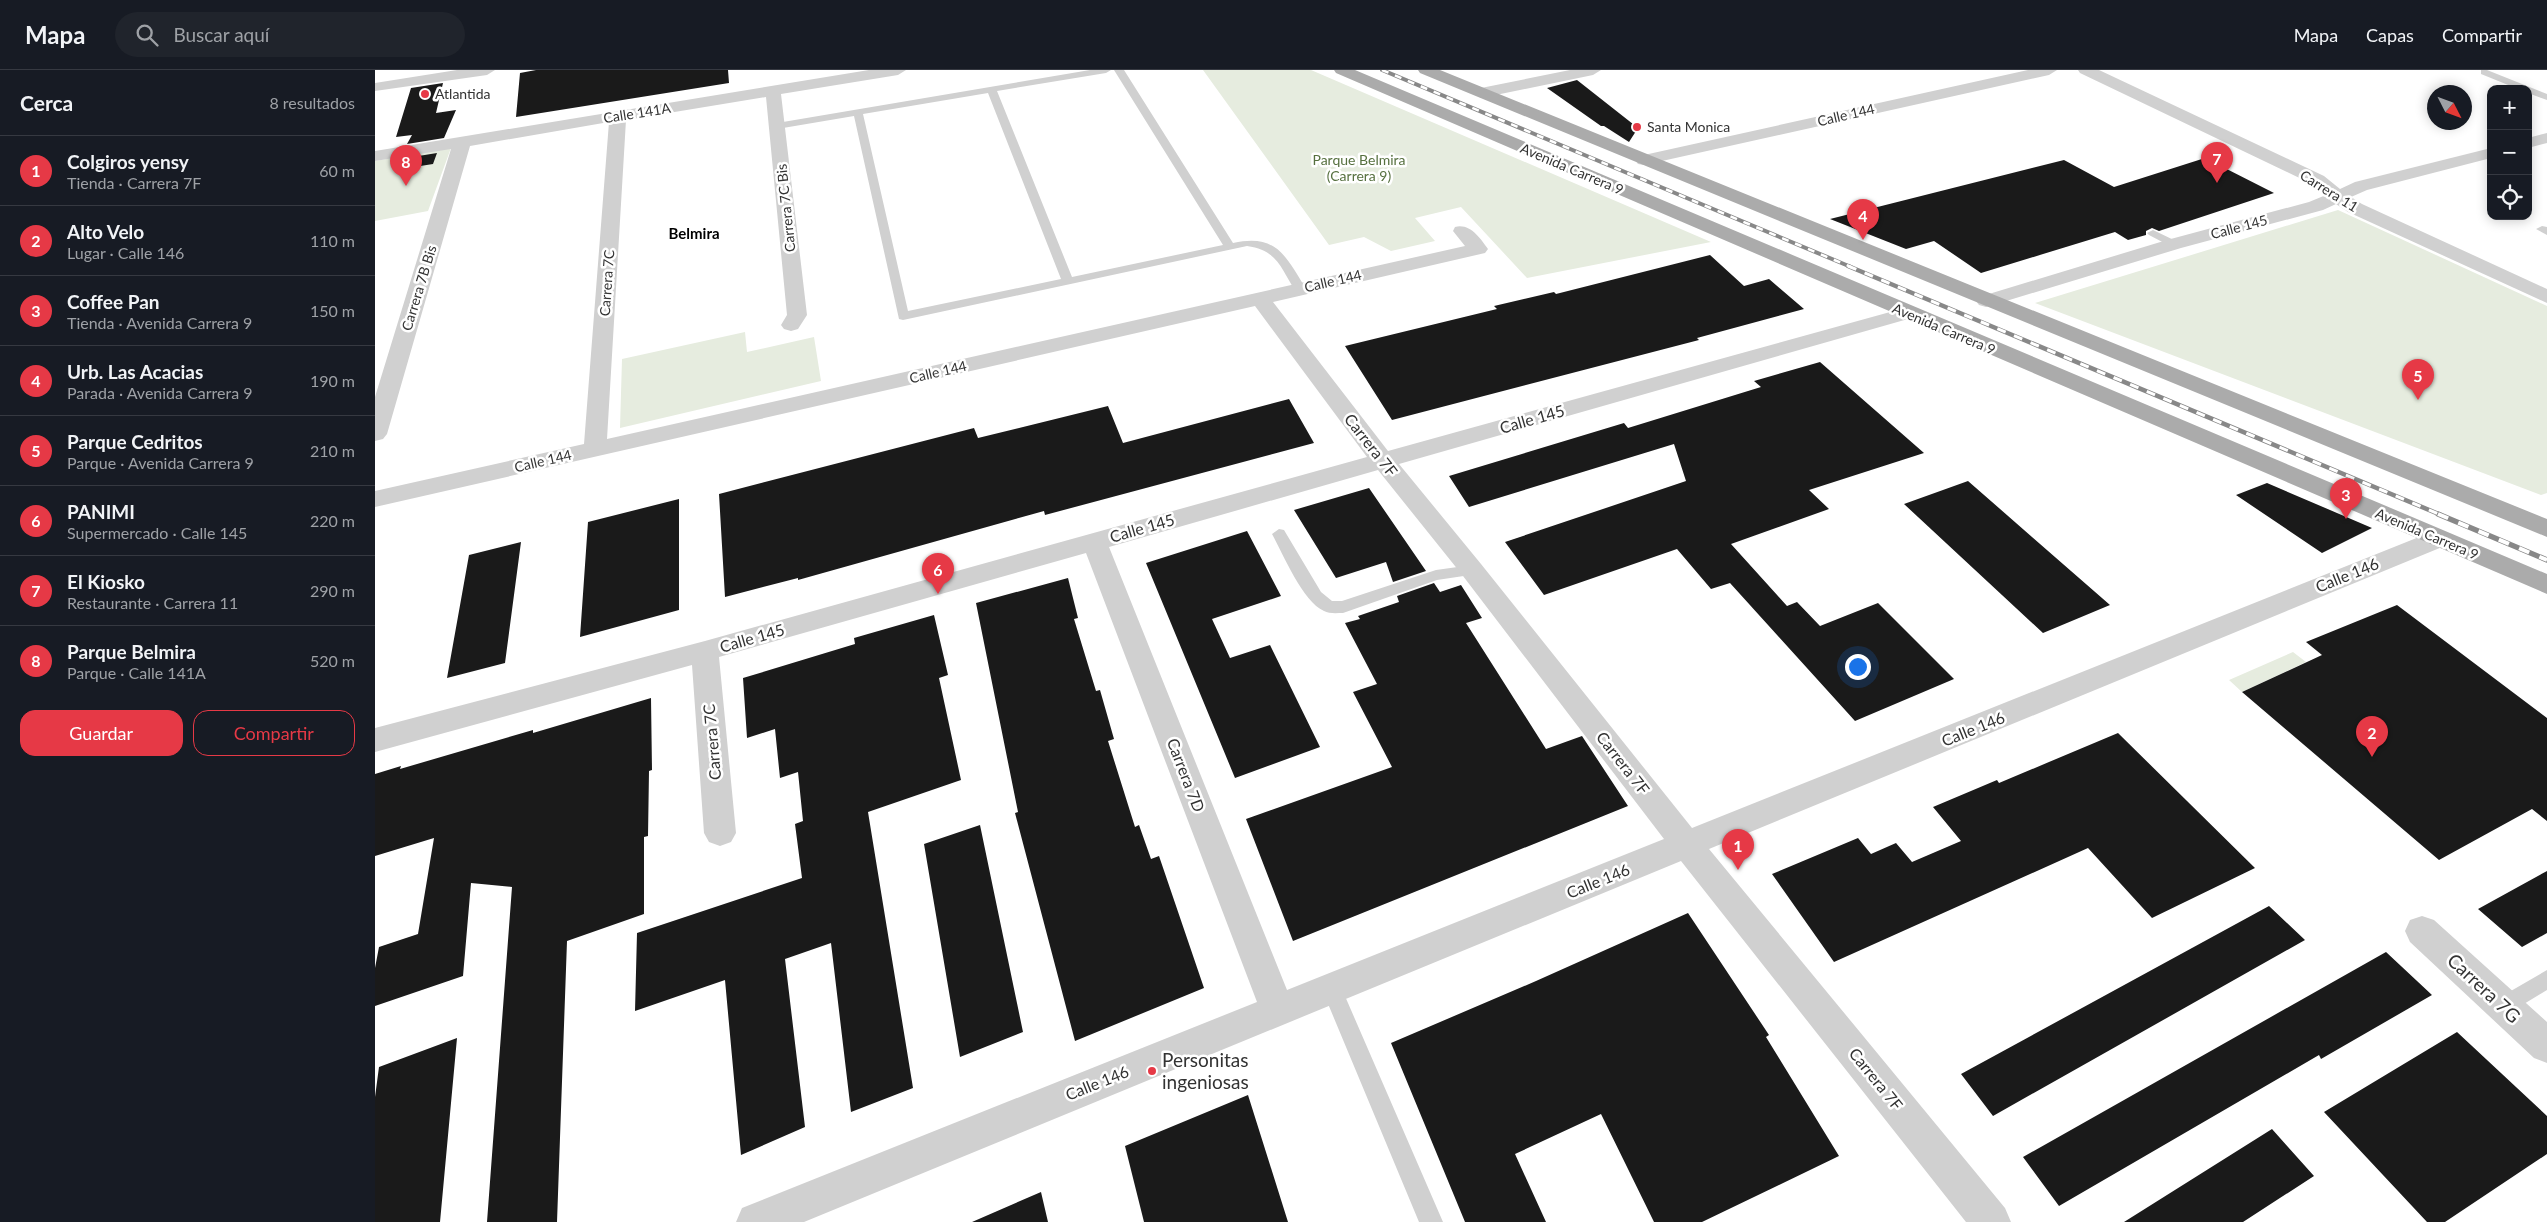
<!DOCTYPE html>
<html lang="es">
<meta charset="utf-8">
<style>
body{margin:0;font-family:Lato,sans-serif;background:#20242c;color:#f1f3f6}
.controls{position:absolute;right:15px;top:15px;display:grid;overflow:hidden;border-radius:10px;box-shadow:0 2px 12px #0003}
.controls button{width:45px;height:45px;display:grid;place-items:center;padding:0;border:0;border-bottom:1px solid #363941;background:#171b24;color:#f1f3f6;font:25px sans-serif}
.compass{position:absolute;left:2052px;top:15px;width:45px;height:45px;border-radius:50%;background:#171b24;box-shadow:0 2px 12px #0003;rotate:132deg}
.you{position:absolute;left:1482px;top:596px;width:18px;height:18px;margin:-12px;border:4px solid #fff;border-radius:50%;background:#1a73e8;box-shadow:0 0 0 8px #1a73e833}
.badge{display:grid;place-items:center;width:32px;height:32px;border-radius:50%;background:#e63946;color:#fff;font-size:16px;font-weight:700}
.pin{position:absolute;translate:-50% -41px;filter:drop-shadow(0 1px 2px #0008)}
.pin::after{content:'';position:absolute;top:26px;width:18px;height:15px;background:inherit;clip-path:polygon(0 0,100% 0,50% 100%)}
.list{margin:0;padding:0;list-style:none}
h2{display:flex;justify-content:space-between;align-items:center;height:65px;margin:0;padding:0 20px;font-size:21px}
h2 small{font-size:16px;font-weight:400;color:#9ea1a6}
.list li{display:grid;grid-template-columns:32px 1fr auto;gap:15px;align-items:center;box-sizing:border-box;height:70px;padding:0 20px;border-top:1px solid #363941}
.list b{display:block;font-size:19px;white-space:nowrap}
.list p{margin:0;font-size:16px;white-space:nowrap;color:#9ea1a6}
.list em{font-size:16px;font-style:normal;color:#9ea1a6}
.actions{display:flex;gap:10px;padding:15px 20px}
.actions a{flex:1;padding:11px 0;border:1px solid #e63946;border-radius:15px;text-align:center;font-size:18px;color:#e63946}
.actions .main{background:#e63946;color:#fff}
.icon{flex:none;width:28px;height:28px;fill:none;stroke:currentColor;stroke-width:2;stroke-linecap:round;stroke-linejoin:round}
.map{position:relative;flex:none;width:2172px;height:1152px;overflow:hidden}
header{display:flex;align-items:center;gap:30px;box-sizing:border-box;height:70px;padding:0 25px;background:#171b24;border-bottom:1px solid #363941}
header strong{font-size:24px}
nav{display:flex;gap:28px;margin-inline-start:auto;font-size:18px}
.search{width:350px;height:45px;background:#20242c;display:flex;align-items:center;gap:12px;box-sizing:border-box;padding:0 18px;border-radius:28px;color:#9ea1a6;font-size:19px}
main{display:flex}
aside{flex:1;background:#171b24}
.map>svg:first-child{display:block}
</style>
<header>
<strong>Mapa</strong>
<div class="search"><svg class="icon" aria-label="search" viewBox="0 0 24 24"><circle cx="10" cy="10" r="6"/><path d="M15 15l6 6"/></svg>Buscar aquí</div>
<nav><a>Mapa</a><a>Capas</a><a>Compartir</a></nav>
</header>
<main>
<aside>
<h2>Cerca<small>8 resultados</small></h2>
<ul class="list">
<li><span class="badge">1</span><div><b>Colgiros yensy</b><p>Tienda · Carrera 7F</p></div><em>60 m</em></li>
<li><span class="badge">2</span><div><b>Alto Velo</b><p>Lugar · Calle 146</p></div><em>110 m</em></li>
<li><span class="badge">3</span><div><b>Coffee Pan</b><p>Tienda · Avenida Carrera 9</p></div><em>150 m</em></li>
<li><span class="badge">4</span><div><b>Urb. Las Acacias</b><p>Parada · Avenida Carrera 9</p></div><em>190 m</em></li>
<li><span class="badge">5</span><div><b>Parque Cedritos</b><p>Parque · Avenida Carrera 9</p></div><em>210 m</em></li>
<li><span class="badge">6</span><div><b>PANIMI</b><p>Supermercado · Calle 145</p></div><em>220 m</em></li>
<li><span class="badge">7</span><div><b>El Kiosko</b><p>Restaurante · Carrera 11</p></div><em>290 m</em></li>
<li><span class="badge">8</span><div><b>Parque Belmira</b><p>Parque · Calle 141A</p></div><em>520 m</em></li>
</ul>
<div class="actions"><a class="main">Guardar</a><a>Compartir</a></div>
</aside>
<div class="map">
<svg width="2172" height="1152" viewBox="0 0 2172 1152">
<rect width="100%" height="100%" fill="#fff"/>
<path fill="#e6ecdf" d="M828,0H936L1336,172L1152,208L1086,137L1040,148L1060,171L1016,181L989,167L954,175Z
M76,78L53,141L0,151V91Z
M1963,140L2172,236V423L2166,425L1660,233Z
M370,262L372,282L439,267L446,311L245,358L247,289Z
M1918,582L1931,592L1867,622L1854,610Z"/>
<path fill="#1a1a1a" d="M161,0H353L354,13L141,47L145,3Z
M1202,10L1263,58L1254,72L1229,56H1226L1172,18Z
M68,13L61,43L81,40L69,68L32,74L37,65L21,67L36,18Z
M62,83L58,94L20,100L25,89Z
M1830,88L1899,123L1784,161L1777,158L1771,161V165L1753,170L1740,162L1606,203L1559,171L1531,179L1455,149L1689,90L1739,117Z
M1335,185L1369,216L1394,209L1429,239L1322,268L1324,270L1017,350L970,276L1122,239L1119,236L1179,222L1181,224Z
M1445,292L1549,383L1434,420L1454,439L1356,474L1412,536L1422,532L1445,556L1503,533L1579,609L1480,651L1355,513L1336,519L1302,479L1169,525L1130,472L1311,411L1299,374L1094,437L1074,406L1249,353L1253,358L1386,317L1379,311Z
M914,329L939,373L670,445L669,441L423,510V508L350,527L344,424L599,358L603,368L733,336L748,373Z
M1593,411L1735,535L1668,563L1529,434Z
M1892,413L1997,458L1947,483L1861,425Z
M994,418L1051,501L1018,512L1011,492L961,508L919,440Z
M304,429V540L205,567L213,452Z
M872,461L906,526L837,549L855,588L895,575L945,677L860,708L771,493Z
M146,472L130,593L72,608L94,485Z
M693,508L703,548L699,549L721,621L725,620L739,669L733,671L760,757L764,755L776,789L784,786L829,918L700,971L640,743L643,742L601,533Z
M1059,513L1065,522L1086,515L1107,548L1091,553L1171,679L1207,666L1253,736L918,871L871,749L1017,697L978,622L1002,614L970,553L985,549L983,546L1024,532L1022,526Z
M2022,535L2172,648V751L2157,739L2064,790L1867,622L1947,585L1931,572Z
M559,545L573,605L564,608L586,710L493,742L538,1018L476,1042L456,873L410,889L430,1057L366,1085L350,910L260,941L262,863L427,808L420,754L428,751L423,702L405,708L400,659L372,668L368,608L480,574L479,568Z
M276,628L277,700L274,701L273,766L269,767V844L192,871L182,1152H112L137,817L96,813L88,906L0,936V898L4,877L43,864L59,768L0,786V704L26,696L25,699L158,660V663Z
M1743,663L1880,798L1777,848L1713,778L1459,892L1397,804L1483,768L1496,784L1521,773L1537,792L1586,771L1558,737L1622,710L1624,713Z
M605,755L648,962L585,987L549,774Z
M2172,801V863L2147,877L2103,839Z
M1894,836L1930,870L1618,1046L1586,1004Z
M1313,843L1394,965L1391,967L1464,1086L1327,1152H1279L1226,1044L1140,1084L1171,1152H1090L1016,973L1161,911Z
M2011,882L2057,925L1946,989L1944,985L1684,1136L1648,1087Z
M2082,962L2172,1046V1084L2070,1152H2052L1949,1042Z
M82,968L65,1152H0V1027L4,997Z
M873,1025L913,1152H769L750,1076Z
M1897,1059L1939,1106L1868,1152H1749Z
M666,1122L673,1152H597Z"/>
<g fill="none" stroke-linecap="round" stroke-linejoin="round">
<path fill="#d0d0d0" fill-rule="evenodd" d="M715,0H736L731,3L622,21L697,207L848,175L739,0H749L858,173C901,163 911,186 931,219L929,222H921C906,199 903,180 872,176L528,250L524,249L479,46L402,59L397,56L402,53ZM613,23L686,209L533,241L488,44Z
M2106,0H2112L2172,24V30L2153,23V19H2143L2106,4Z
M2167,156L2172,157V165L2161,159Z
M1778,160L1803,172L1805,174L1803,176H1795L1774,165L1772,163Z
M904,459L909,460L946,522L957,531H967L1061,500L1097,495L1102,496L1105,500L1102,504L1062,510L968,543C962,543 954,544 949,541C928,532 908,484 897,464Z
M2172,900V920L2129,946L2122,943L2119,936L2122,929Z
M956,907L963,910L1068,1152H1044L946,917L949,910Z"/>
<path fill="#d0d0d0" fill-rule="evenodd" d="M82,0H120L112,5L0,21V13Z
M494,0H531L523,5L406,24L432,245L423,259L416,261L409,259L406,255L412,245L391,27L251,50L232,369L1090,176L1078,161L1080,157C1095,153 1105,168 1113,179L1110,183L898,232L1013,381L1526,239L1533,237L1540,239L1543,243L1540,247L1024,394L1106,494L1317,758L2054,463L2063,460L2072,463L2076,469L2072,475L1334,779L1630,1138L1636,1152H1591L1306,791L429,1152H361L367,1138L882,932L711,483L344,587L361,763L356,772L345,776L334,772L329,763L317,595L0,682V658L330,571L992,387L880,236L0,437V421L209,374L234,52L95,76L12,364L8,369L0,371V327L76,79L0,91V81ZM1003,400L1088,506L1289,769L912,920L734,477Z
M1195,0H1226L1218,5L1106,28L1098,23L1106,18Z
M1653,0H1682L1674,5L1269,95L1263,94L1260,90L1263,86L1269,85Z
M1703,0H1724L1949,106L1965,119L1980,112L2116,78V88L1992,120L1976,127L1987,134L2172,219V233L1973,142L1961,134L1948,140L1806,178L1618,235L1611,237L1604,235L1601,231L1604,227L1792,170L1934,132L1951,125L1937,114L1705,3Z
M2172,63V73L2153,78V68Z
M2047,846L2059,850L2172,952V993L2159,988L2035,872L2030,861L2035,850Z"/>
<path fill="#ababab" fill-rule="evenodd" d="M959,0H980L2172,504V524L961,3Z
M1043,0H1065L2172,449V467L1045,3Z"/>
<defs>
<path id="rail-far2" d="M1007,0L1476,197"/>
<path id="rail-far1" d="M1473,196L2066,445"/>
<path id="rail" d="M2063,444L2172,490"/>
</defs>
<use href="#rail-far2" stroke="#888" stroke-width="4"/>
<use href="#rail-far1" stroke="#888" stroke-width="4.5"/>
<use href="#rail" stroke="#888" stroke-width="5.5"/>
<use href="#rail-far2" stroke="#fff" stroke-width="2.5" stroke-dasharray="7" stroke-linecap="butt"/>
<use href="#rail-far1" stroke="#fff" stroke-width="3" stroke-dasharray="9" stroke-linecap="butt"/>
<use href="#rail" stroke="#fff" stroke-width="4" stroke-dasharray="11" stroke-linecap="butt"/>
</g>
<g fill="#e63946" stroke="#fff" stroke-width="2">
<circle cx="50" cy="24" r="5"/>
<circle cx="1262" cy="57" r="5"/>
<circle cx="777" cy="1001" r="5"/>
</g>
<g text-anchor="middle" stroke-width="5" stroke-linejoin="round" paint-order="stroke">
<g font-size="14" fill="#333" stroke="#fff" text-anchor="start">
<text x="60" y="29">Atlantida</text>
<text x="1272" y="62">Santa Monica</text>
</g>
<g font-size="14" fill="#333" stroke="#fff">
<text transform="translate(262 43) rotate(-9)" y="5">Calle 141A</text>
<text transform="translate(1471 45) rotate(-13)" y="5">Calle 144</text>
<text transform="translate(1197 99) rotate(23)" y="5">Avenida Carrera 9</text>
<text transform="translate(1954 121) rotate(32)" y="5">Carrera 11</text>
<text transform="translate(411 138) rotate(-96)" y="5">Carrera 7C Bis</text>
<text transform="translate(1864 157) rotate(-15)" y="5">Calle 145</text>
<text transform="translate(958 211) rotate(-13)" y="5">Calle 144</text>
<text transform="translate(232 213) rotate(-86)" y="5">Carrera 7C</text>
<text transform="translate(44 218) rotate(-73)" y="5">Carrera 7B Bis</text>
<text transform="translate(1569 259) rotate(23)" y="5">Avenida Carrera 9</text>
<text transform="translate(563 302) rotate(-13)" y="5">Calle 144</text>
<text transform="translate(168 391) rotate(-13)" y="5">Calle 144</text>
<text transform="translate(2052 464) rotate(23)" y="5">Avenida Carrera 9</text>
</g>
<g font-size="14" fill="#56703f" stroke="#fff">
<text x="984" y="95">Parque Belmira<tspan x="984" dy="16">(Carrera 9)</tspan></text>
</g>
<g font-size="15" font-weight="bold" fill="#000" stroke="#fff">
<text x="319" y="169">Belmira</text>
</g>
<g font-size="16" fill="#333" stroke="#fff">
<text transform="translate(1157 349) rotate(-16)" y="6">Calle 145</text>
<text transform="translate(996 375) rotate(52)" y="6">Carrera 7F</text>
<text transform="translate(767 458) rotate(-16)" y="6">Calle 145</text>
<text transform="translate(1972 505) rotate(-22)" y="6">Calle 146</text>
<text transform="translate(377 568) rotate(-16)" y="6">Calle 145</text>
<text transform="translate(1598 659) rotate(-22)" y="6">Calle 146</text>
<text transform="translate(337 672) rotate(-95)" y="6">Carrera 7C</text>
<text transform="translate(1248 693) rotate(52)" y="6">Carrera 7F</text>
<text transform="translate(811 705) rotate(69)" y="6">Carrera 7D</text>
<text transform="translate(1223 811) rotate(-22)" y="6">Calle 146</text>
<text transform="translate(1501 1009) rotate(51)" y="6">Carrera 7F</text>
<text transform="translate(722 1013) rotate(-22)" y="6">Calle 146</text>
</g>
<g font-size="19" fill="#333" stroke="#fff">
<text transform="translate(2109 918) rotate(43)" y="7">Carrera 7G</text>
</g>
<g font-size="19" fill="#333" stroke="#fff" text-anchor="start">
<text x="787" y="997">Personitas<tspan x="787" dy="22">ingeniosas</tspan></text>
</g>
</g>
</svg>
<div class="controls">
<button>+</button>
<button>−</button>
<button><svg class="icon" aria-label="locate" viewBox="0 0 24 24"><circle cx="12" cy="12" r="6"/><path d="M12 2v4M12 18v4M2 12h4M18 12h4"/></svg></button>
</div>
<svg class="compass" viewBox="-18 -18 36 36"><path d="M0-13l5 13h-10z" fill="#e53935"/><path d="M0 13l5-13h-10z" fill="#9ea1a6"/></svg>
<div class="you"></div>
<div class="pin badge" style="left:1363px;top:800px">1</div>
<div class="pin badge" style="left:1997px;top:687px">2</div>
<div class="pin badge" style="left:1971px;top:449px">3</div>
<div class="pin badge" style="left:1488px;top:170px">4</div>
<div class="pin badge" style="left:2043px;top:330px">5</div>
<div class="pin badge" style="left:563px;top:524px">6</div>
<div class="pin badge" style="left:1842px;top:113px">7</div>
<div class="pin badge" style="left:31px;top:116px">8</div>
</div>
</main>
